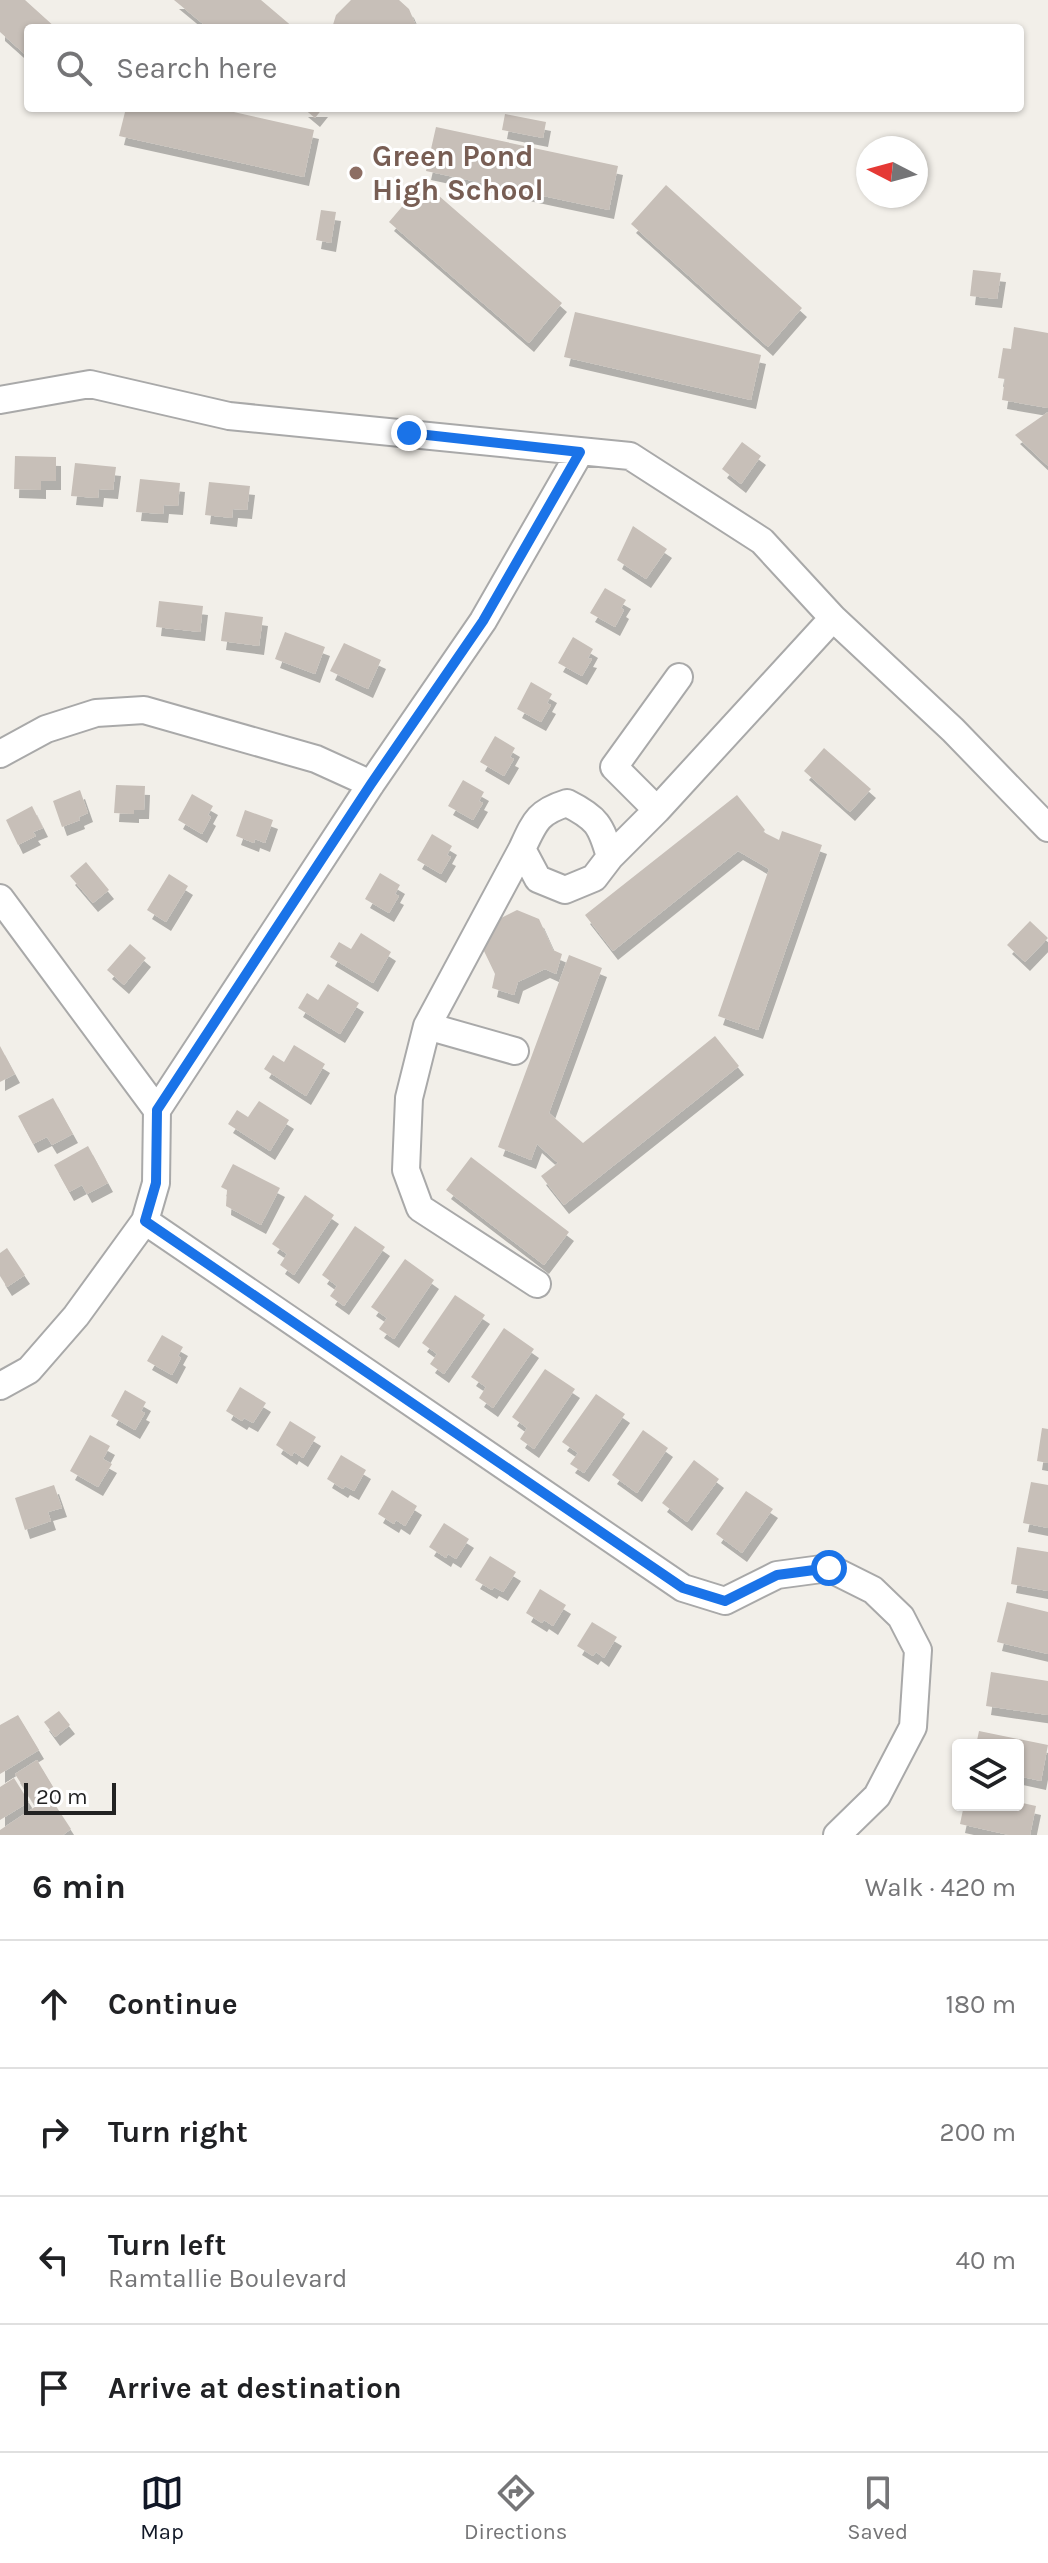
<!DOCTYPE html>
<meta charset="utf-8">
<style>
body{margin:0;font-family:Karla,sans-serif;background:#f2f2f2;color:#202124}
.controls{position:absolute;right:24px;bottom:24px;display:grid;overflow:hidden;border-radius:8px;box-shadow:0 2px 6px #0004}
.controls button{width:72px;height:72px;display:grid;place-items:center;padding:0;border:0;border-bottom:2px solid #e0e0e0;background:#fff;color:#202124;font:40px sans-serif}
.compass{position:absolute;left:856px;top:136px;width:72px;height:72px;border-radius:50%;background:#fff;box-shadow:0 2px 6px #0004;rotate:276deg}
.scale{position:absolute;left:24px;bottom:20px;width:92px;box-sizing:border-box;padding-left:8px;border:4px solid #222;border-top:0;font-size:22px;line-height:28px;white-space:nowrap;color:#222;-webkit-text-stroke:6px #fff;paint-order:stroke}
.stop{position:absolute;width:24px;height:24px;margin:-18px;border:6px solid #1a73e8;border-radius:50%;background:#fff}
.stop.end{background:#1a73e8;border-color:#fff;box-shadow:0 2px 8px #0008}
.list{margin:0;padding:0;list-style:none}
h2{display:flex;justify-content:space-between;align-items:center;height:104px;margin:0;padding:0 32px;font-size:34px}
h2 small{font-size:26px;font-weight:400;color:#757577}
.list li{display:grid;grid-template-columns:52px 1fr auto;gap:24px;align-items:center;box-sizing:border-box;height:128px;padding:0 32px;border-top:2px solid #e0e0e0}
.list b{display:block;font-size:30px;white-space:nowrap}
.list p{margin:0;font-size:26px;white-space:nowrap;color:#757577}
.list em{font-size:26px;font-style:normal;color:#757577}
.icon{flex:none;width:44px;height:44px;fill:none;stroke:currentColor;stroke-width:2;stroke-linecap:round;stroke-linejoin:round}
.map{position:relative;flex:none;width:1048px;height:1835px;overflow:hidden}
.search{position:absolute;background:#fff;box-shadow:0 2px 6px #0004;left:24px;right:24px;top:24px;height:88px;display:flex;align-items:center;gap:20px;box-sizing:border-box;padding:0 28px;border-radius:8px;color:#757577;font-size:30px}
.sheet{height:616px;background:#fff}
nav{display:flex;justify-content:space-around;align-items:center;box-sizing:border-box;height:112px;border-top:2px solid #e0e0e0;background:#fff;font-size:22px;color:#757577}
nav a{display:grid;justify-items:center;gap:4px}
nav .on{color:#111827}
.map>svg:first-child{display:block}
</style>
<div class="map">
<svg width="1048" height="1835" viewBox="0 0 1048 1835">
<defs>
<filter id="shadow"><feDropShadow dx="5" dy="9" stdDeviation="0" flood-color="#0004"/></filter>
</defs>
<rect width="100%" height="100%" fill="#f2efe9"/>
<path fill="#c7bfb8" filter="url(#shadow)" d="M0,0H25L56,28H28V57L0,32Z
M174,0H261L294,28H208Z
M351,0H399L409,9L417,28H332L336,15Z
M126,108H216L314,130L304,177L119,136Z
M303,108H323L315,118Z
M505,114L546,122L543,138L502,130Z
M436,127L618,166L609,210L426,171Z
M423,182L562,303L529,343L389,222Z
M666,185L802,308L768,347L631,224Z
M321,210L336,212L331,243L316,240Z
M973,270L1001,273L997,299L970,296Z
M575,312L761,355L751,400L564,357Z
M1014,327L1048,333V408L1002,400L1005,379L998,378L1003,348L1011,349Z
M1048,412V466L1015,435Z
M742,442L761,456L741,484L722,469Z
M15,456L56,457V481H41V490L14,489Z
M75,463L116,467L113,490L99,489L98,498L71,496Z
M140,479L180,483L178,506L164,505L163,514L136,512Z
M209,482L250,486L247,510L233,509L232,518L205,515Z
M633,526L667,549L646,579L617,560Z
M605,588L626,600L621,608L624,610L615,627L590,613Z
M159,601L203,606L200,632L156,627Z
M225,612L263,617L259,646L221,641Z
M285,632L325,647L315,674L275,659Z
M573,637L593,649L588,658L592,659L582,676L558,663Z
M344,643L381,660L368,689L330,671Z
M531,682L552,694L547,703L551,705L541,722L517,709Z
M495,736L515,748L510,757L514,759L504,776L480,762Z
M824,748L871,789L850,812L804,771Z
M463,780L484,792L479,801L483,803L473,820L448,806Z
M116,785L145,786L144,810H134V814L114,813Z
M80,790L88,813L79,817L80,820L62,827L53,801Z
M192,794L213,806L208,815L211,817L202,834L178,820Z
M737,795L765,830L763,832L779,840L782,831L822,845L758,1030L718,1016L769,869L738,851L613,951L585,915Z
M32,806L43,828L33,832L36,836L18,845L6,820Z
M245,810L273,820L265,843L255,839L254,843L236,836Z
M432,834L452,846L447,855L451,857L441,874L417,860Z
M86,862L109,890L93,903L70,876Z
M380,873L400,885L395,894L399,896L389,913L365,899Z
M169,874L188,886L166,922L147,910Z
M517,910L539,919L553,950L562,954L556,974L545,969L518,982L514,995L492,988L495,974L484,951L491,923Z
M1030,921L1048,938L1025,962L1007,945Z
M361,933L391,952L373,983L330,957L339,942L351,949Z
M130,944L146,958L124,985L107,970Z
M569,955L602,968L549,1113L583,1143L715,1036L739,1066L564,1205L541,1176L558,1163L537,1144L531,1160L498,1147Z
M328,984L359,1003L340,1034L298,1008L307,993L318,1000Z
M294,1045L325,1064L306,1096L264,1069L273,1055L284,1062Z
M0,1046L15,1074L0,1082Z
M53,1098L73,1134L52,1145L47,1137L33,1144L18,1116Z
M259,1101L289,1120L270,1151L228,1124L237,1110L248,1117Z
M88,1146L108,1183L87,1194L82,1185L69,1192L54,1165Z
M471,1157L569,1232L544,1265L446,1190Z
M233,1164L280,1188L261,1225L226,1206L227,1190L221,1187Z
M305,1195L334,1215L294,1275L280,1265L287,1254L272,1244Z
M355,1226L385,1247L344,1306L330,1296L337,1286L322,1275Z
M7,1248L25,1275L7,1287L0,1276V1253Z
M405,1259L434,1280L394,1339L379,1329L387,1318L371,1307Z
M455,1295L485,1315L444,1374L430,1364L437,1354L422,1343Z
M504,1328L534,1349L493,1408L479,1398L486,1387L471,1377Z
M162,1335L183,1347L178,1356L181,1358L172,1375L147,1361Z
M545,1369L575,1389L534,1449L520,1439L527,1428L512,1417Z
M240,1387L266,1403L253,1423L244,1418L242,1421L226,1411Z
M125,1390L146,1402L141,1411L145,1413L135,1430L111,1416Z
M596,1394L625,1414L584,1473L570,1464L578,1453L562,1442Z
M290,1421L316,1437L303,1458L294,1452L292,1456L276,1445Z
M1042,1428L1048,1429V1463L1037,1461Z
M643,1430L668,1448L637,1493L612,1475Z
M90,1435L110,1446L103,1459L112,1464L98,1487L70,1471Z
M341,1455L366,1470L354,1491L345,1486L343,1489L327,1479Z
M694,1460L719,1479L687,1522L662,1503Z
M1031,1482L1048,1485V1528L1023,1523Z
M54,1485L62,1508L48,1512L51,1521L25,1530L15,1498Z
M392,1490L417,1506L405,1526L396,1520L394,1524L378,1514Z
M746,1491L773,1509L742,1553L716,1534Z
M444,1523L469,1539L456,1559L448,1554L446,1558L429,1547Z
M1017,1547L1048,1552V1591L1011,1584Z
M490,1556L516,1572L503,1592L494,1587L492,1590L475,1580Z
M540,1589L566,1605L553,1626L544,1620L542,1623L526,1613Z
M1007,1602L1048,1612V1654L997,1642Z
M592,1622L617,1637L604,1658L596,1652L593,1656L577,1646Z
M991,1672L1048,1681V1715L986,1706Z
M59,1711L70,1725L55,1737L44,1722Z
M18,1715L39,1750L0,1774V1725Z
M979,1731L1048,1745L1041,1781L1018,1776V1745H976Z
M37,1760L55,1790L34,1804L15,1774Z
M14,1778L29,1802L0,1820V1787Z
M50,1797L71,1829L63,1835H0V1830Z
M1018,1802L1036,1806L1030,1835H1009L960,1824L964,1805H1018Z"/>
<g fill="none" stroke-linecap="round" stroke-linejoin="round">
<defs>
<path id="street" d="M0,400L90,384L229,416L630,456L762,541L833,618L953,730L1048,828
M580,452L483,621L371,784L157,1110L156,1183L145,1221L683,1588L725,1601L777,1575L829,1568L873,1590L901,1617L918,1650L913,1727L877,1796L837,1835
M0,754L46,729L96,713L144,710L316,759L371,784
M657,810L614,767L679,677
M522,849L427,1026L409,1098L406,1170L420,1208L537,1284
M610,857C601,825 597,818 567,803C538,812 535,821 522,849L538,879L565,890L594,878L610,857L657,810L833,618
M0,898L157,1110
M427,1026L515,1051
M0,1386L29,1370L76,1316L145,1221"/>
</defs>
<use href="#street" stroke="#a9a9a9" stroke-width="30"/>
<use href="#street" stroke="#fff" stroke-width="26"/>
</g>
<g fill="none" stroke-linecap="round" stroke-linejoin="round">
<path stroke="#1a73e8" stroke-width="10" d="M409,433L580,452L483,621L371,784L157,1110L156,1183L145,1221L683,1588L725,1601L777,1575L829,1568"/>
</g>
<circle fill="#8d6e63" stroke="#fff" stroke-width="3" cx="356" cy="173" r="8"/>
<g text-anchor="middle" stroke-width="6" stroke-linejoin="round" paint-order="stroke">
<g font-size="30" font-weight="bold" fill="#785e54" stroke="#fff" text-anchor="start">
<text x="372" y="166">Green Pond<tspan x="372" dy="34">High School</tspan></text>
</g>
</g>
</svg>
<div class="controls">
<button><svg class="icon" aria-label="layers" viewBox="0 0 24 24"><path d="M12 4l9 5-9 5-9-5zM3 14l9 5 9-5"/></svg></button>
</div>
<svg class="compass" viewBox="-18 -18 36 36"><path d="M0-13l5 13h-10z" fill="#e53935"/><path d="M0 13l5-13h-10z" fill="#757577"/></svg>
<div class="scale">20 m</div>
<div class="stop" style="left:829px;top:1568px"></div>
<div class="stop end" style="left:409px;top:433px"></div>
<div class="search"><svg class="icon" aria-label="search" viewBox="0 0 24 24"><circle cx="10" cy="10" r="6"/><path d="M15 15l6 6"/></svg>Search here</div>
</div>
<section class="sheet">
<h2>6 min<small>Walk · 420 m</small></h2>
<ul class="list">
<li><svg class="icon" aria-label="ahead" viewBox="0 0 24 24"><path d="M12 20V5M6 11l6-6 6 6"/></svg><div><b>Continue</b></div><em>180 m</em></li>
<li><svg class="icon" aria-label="right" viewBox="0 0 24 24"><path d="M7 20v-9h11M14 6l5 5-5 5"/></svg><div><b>Turn right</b></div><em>200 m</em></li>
<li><svg class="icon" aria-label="left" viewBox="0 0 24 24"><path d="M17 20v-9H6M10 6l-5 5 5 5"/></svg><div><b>Turn left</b><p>Ramtallie Boulevard</p></div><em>40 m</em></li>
<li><svg class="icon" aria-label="arrive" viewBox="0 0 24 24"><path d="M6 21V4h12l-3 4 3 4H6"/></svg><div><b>Arrive at destination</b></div></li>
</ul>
</section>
<nav>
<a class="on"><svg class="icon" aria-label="map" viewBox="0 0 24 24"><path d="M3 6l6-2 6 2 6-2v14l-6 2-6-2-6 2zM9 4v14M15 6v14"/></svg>Map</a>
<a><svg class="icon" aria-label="directions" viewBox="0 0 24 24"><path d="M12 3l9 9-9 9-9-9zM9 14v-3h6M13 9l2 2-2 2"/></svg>Directions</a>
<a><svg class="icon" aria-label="saved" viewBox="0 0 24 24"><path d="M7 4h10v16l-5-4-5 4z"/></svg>Saved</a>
</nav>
